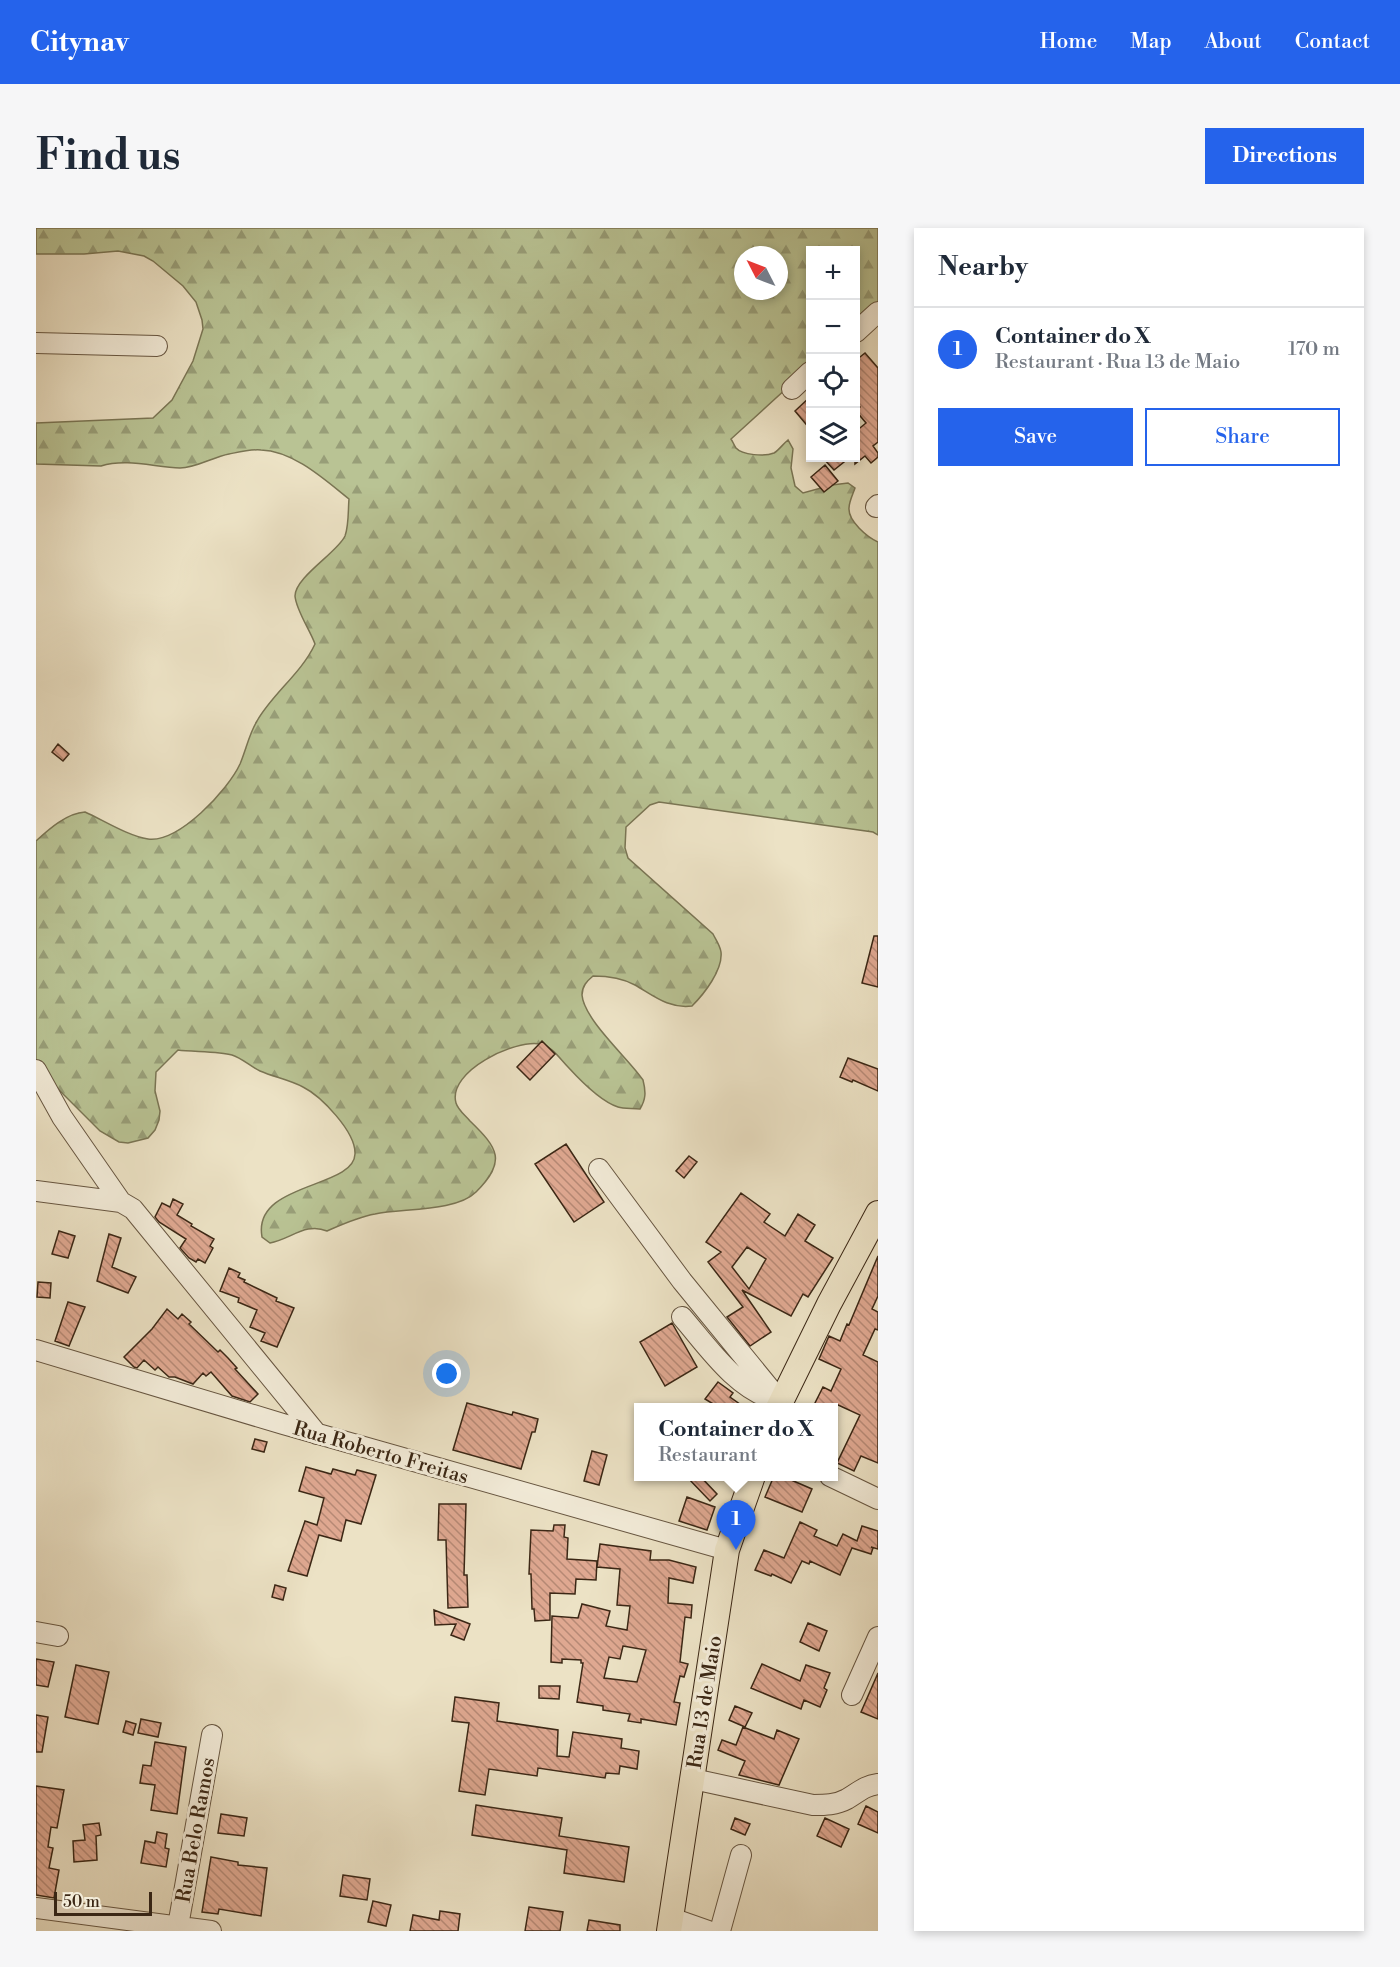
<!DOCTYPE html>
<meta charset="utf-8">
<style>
body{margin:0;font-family:"Libre Bodoni",serif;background:#f6f6f7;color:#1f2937}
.controls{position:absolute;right:18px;top:18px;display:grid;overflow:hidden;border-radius:0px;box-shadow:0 3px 9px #0003}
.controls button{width:54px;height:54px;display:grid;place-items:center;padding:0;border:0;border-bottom:2px solid #e0e1e3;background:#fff;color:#1f2937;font:30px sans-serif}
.compass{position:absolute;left:698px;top:18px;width:54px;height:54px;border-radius:50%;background:#fff;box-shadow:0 3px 9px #0003;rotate:312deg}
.scale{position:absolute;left:18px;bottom:15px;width:98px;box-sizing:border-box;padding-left:6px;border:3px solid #3b2715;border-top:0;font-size:16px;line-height:21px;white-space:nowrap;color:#3b2715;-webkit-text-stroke:4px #f3ecd9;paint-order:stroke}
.you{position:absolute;left:411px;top:1146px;width:21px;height:21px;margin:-15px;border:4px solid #fff;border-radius:50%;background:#1a73e8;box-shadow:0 0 0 9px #1a73e833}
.badge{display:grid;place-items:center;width:39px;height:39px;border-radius:50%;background:#2563eb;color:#fff;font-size:20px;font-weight:700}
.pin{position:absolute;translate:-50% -50px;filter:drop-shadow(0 2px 3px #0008)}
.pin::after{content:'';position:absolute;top:32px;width:21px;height:18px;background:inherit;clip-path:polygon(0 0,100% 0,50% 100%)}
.popup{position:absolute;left:598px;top:1175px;width:204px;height:78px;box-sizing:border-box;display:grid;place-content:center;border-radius:0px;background:#fff;filter:drop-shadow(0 2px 4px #0005);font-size:20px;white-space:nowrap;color:#747a83}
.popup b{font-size:22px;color:#1f2937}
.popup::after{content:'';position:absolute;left:50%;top:100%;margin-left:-12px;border:12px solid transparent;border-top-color:#fff}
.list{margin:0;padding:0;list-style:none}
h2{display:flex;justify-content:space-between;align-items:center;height:78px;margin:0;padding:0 24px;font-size:26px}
h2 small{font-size:20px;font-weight:400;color:#747a83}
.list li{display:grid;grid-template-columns:39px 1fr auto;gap:18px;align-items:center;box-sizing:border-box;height:84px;padding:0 24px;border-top:2px solid #e0e1e3}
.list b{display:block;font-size:22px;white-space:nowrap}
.list p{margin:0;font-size:20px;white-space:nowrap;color:#747a83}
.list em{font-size:20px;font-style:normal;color:#747a83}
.actions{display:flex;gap:12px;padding:18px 24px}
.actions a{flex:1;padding:14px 0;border:2px solid #2563eb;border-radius:0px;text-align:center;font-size:21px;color:#2563eb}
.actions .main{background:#2563eb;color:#fff}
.icon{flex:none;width:33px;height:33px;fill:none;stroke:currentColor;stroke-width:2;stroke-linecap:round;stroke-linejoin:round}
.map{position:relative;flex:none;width:842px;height:1703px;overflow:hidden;border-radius:0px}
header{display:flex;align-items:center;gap:36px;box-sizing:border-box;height:84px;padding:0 30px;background:#2563eb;color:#fff}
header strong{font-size:28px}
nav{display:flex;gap:33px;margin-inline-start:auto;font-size:21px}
.intro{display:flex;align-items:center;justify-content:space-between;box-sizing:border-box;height:144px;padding:0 36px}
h1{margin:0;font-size:42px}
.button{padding:15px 27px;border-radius:0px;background:#2563eb;color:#fff;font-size:21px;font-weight:700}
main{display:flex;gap:36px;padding:0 36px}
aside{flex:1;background:#fff;border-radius:0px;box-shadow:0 3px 9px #0003}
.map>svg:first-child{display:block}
</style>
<header>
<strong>Citynav</strong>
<nav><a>Home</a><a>Map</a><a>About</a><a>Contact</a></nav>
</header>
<div class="intro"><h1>Find us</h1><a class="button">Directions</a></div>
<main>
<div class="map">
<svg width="842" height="1703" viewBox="0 0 842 1703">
<defs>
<pattern id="forest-firs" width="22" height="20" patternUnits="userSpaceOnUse" patternTransform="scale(1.5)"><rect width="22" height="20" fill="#b9c394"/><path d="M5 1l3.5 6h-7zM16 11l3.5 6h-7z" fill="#989e78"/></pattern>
<pattern id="building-back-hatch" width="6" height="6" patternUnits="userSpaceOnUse" patternTransform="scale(1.5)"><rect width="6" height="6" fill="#dfa891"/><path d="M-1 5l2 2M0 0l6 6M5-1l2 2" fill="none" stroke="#b68975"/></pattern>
</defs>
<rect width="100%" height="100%" fill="#ece2c5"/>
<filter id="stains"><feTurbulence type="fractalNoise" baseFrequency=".00333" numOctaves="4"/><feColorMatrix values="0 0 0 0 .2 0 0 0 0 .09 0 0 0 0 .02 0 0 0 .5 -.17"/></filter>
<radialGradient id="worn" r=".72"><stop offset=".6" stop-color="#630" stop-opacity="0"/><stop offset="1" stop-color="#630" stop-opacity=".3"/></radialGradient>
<path fill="url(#forest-firs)" stroke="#7a7554" stroke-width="1.5" fill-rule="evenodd" d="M0,0H842V77L820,98V22H774V139L695,211C697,214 698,217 700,220C706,227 729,229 738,225C743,222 747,216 752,212L757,221L755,240L759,258L767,265L796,257L812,255L819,260C817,266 813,274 813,280C812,293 831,309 842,314V607L837,604L623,574L614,577L590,599L589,620L592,630L677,706C680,712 684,717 685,724C687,742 668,766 656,778C633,781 618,768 599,757C588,751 571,748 557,748C551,753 546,758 546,767C548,792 593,831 607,852C610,864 610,871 604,881C597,880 588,881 582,879C566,874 543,851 532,839C524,831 516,818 504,816C480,811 411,843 420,875C422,882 429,887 434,893C462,920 471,933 440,964C420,984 366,980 339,986C322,989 307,996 291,1003C270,994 255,1011 234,1015L226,1009C216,954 318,961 319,926C320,904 285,868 267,859C254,852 238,849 224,843C215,839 206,830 196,827C183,823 156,824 142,822L120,844L119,863L124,883L123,892L119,902L112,910L92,915L83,914L64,903L0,839V613C13,601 31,585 49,584C67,592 92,608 112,611C143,615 192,562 204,536C210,522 213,506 221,493C237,465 265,446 279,416C274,402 260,382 259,368C259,349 302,324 309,308C313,297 312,282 313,271C289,252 258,223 225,222C215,221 203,224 193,226C177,229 160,240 144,240C118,239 90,230 65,238L0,236V195L117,190L136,172L157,133L167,101L166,92L160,74L147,58L117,33L108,28L82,23L48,26H0ZM707,27H743V63H707Z"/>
<path fill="url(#building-back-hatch)" stroke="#3b2715" stroke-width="1.5" fill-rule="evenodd" d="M829,125L842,140V214L837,218L842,225V229L835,235L829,228L819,236V204L830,195L820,183L824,179L819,174V133Z
M774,169V201L759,183Z
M787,230H813L798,242Z
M789,237L802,253L788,264L775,249Z
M22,516L33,526L27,533L16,524Z
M838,708H842V759L826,755Z
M506,813L519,826L494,852L481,839Z
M812,830L842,841V863L817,852L816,854L804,849Z
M530,916L568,974L538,994L499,936Z
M653,928L661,934L648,950L640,943Z
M705,965L734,986L728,994L749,1008L762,986L779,997L769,1013L797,1030L772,1069L767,1066L755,1088L706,1062L735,1104L714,1118L691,1089L707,1079L672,1034L685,1024L670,1014ZM711,1019L730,1031L713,1061L696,1039Z
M137,971L147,976L141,987L156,996L155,998L178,1011L174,1018L177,1020L169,1035L162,1031L160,1034L153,1030L144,1020L150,1011L123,994L119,989L126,975L134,979Z
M23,1003L39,1008L32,1030L16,1026Z
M73,1006L85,1010L76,1039L100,1049L92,1065L61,1053Z
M842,1028V1068L836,1081L842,1084V1102L839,1101L827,1127L842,1134V1235L825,1228L818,1243L801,1235L824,1187L800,1176L798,1179H777L787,1159L795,1163L805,1141L783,1131L793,1108L804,1113L811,1096L813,1097Z
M193,1040L204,1045L202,1049L209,1052L208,1054L241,1070L240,1073L258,1080L241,1119L225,1113L229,1105L214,1099L221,1082L202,1074L203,1070L184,1063Z
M2,1054L15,1055L14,1070L1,1069Z
M32,1074L49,1079L33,1118L19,1113Z
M131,1081L142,1091L146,1086L155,1094L153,1096L182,1124L184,1122L192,1130L201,1140L199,1141L222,1166L214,1174L196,1168L175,1144L170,1148L167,1145L157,1156L139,1149H133L122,1139L119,1142L108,1132L101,1140L98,1139L88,1129L116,1101Z
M636,1095L661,1139L629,1158L604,1114Z
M682,1154L697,1165L694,1169L708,1179H682L669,1171Z
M431,1175L476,1187L477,1184L502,1191L499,1204H496L485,1241L417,1222Z
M219,1211L231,1214L228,1224L216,1221Z
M556,1223L571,1227L563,1257L548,1253Z
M270,1239L295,1246L297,1241L319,1247L321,1242L340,1247L325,1296L310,1292L305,1313L283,1307L271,1348L252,1343L269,1293L281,1297L288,1270L263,1263Z
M650,1248H664L681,1266L674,1273Z
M738,1248H746L776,1261L766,1284L729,1269Z
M651,1269L679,1279L671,1302L643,1293Z
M403,1276H430L428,1347H431L432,1379L412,1380L410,1312H402Z
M764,1294L781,1302L778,1308L801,1318L807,1306L821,1313L826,1298L842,1303V1321L835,1319L837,1320L835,1326L816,1320L804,1347L774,1333L773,1336L766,1333L755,1355L736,1346L735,1348L719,1342L728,1322L748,1330Z
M518,1297H529L528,1309L532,1310L531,1331L561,1333L560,1352L540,1351L539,1366L514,1365V1392L499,1393L498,1381H496L495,1346H493L495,1302L517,1303Z
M564,1316L615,1323L614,1332H633L660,1339L657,1355L633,1350L632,1375L656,1377L655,1390L649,1389L644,1434L652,1436L648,1449L644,1448L638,1474L644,1475L640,1497L605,1491V1495L592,1493L594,1486L567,1482V1478L541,1474L547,1435H545V1432L526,1431V1435L515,1434L516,1388L542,1390L546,1376L574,1383L570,1398L591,1402L594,1378L581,1377L584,1341L561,1339ZM587,1418L610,1422L601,1454L568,1450L573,1429L584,1431Z
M239,1357L250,1360L247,1372L236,1369Z
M398,1382L434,1396L428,1412L415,1407L420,1396L399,1397Z
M772,1395L791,1403L783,1423L764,1414Z
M0,1431L18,1434L12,1459L0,1457Z
M726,1436L764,1453L770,1437L794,1445L788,1460L791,1462L784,1479L768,1472L765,1481L715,1460Z
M40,1437L73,1444L62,1496L29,1489Z
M842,1445V1491L825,1484Z
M503,1458H524L523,1471L503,1470Z
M419,1469L463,1475L461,1493L522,1502L521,1528L533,1529L537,1504L586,1511L585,1520L603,1523L601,1541L584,1538L583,1546L570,1545L569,1550L502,1540L501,1548L453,1541L449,1567L423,1563L433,1495L416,1493Z
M699,1478L716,1485L709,1499L693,1492Z
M0,1487L12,1489L6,1524H0Z
M105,1491L125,1495L122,1509L102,1505Z
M90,1493L100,1496L97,1507L87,1504Z
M707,1499L738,1511L741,1502L763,1511L743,1557L703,1547L709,1533L682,1522L686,1512L700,1517Z
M119,1514L150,1519L141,1586L115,1582L119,1557L104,1555L107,1537L115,1538Z
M0,1558L28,1562L21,1600L15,1599L12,1619L17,1620L13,1640L23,1642L18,1670L0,1667Z
M440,1577L526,1590L523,1608L593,1619L588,1654L528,1645L531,1622L436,1607Z
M830,1578L842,1584V1605L822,1596Z
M185,1586L211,1590L208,1608L182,1605Z
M699,1590L714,1596L709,1607L695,1601Z
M789,1590L813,1601L805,1619L781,1608Z
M63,1595L65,1607L60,1608L61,1632L38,1634L37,1613L49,1612L47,1597Z
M121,1604L131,1606L129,1620L133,1621L130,1639L105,1635L109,1613L119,1615Z
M175,1629L202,1634V1637L231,1640L225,1688L183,1681L182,1686L166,1684Z
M307,1647L334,1651L331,1672L304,1668Z
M337,1673L355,1677L350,1698L332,1694Z
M493,1679L527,1684L524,1703H489Z
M404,1683L424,1686L422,1703H374L377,1687L403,1692Z
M553,1692L584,1697V1703H551Z"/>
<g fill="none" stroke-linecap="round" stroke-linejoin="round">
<defs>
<path id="minor" d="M820,104L842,84
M0,115L121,118
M756,161L774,144
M840,279L842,277
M0,842L26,889L85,974
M563,941L646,1053L744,1173
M0,963L85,974L97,981L281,1206
M646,1089C672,1119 699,1160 739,1172
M0,1122L247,1196L691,1322
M794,1248L842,1271
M0,1404L22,1408
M816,1467L842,1409
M657,1551L777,1577C789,1577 800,1577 811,1571C823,1564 828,1558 842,1556
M0,1680L175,1703
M635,1690L672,1703
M142,1698L176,1507
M684,1703L705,1627"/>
<path id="major" d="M742,1180L793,1076L842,985
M633,1703L691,1322L717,1248"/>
</defs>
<use href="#minor" stroke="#675641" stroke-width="22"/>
<use href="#major" stroke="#3b2715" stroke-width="26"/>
<use href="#minor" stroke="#f3ecd9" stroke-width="20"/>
<use href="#major" stroke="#ece2c5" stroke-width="24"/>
</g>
<g text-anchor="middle" stroke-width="6" stroke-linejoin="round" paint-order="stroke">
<g font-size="20" fill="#3b2715" stroke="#f3ecd9">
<text transform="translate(345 1224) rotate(16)" y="7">Rua Roberto Freitas</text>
<text transform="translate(668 1474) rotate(-81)" y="7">Rua 13 de Maio</text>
<text transform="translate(159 1602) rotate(-80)" y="7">Rua Belo Ramos</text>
</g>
</g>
<rect width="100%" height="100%" filter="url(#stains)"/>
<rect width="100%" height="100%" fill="url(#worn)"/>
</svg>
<div class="controls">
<button>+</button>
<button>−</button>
<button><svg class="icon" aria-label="locate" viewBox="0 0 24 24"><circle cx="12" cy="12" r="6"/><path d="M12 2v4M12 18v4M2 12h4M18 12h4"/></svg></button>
<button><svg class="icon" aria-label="layers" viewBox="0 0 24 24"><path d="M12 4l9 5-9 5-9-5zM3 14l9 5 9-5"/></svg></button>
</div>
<svg class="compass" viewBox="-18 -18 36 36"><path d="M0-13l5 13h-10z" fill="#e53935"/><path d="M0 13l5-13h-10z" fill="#747a83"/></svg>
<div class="scale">50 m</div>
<div class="you"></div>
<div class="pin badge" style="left:700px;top:1322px">1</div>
<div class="popup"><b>Container do X</b>Restaurant</div>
</div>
<aside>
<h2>Nearby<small></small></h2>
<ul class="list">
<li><span class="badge">1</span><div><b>Container do X</b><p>Restaurant · Rua 13 de Maio</p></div><em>170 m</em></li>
</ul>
<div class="actions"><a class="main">Save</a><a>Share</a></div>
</aside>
</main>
